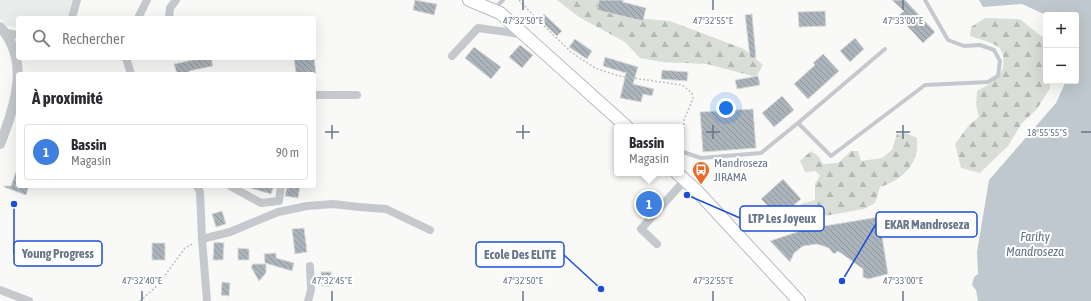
<!DOCTYPE html>
<html lang="fr">
<meta charset="utf-8">
<style>
body{margin:0;font-family:"Asap Condensed",sans-serif;background:#f2f2f3;color:#2b2b33}
.controls{position:absolute;right:12px;top:12px;display:grid;overflow:hidden;border-radius:4px;box-shadow:0 4px 16px #0002}
.controls button{width:36px;height:36px;display:grid;place-items:center;padding:0;border:0;border-bottom:1px solid #e1e1e2;background:#fff;color:#2b2b33;font:20px sans-serif}
.you{position:absolute;left:726px;top:108px;width:14px;height:14px;margin:-10px;border:3px solid #fff;border-radius:50%;background:#1a73e8;box-shadow:0 0 0 6px #1a73e833}
.badge{display:grid;place-items:center;width:26px;height:26px;border-radius:50%;background:#ea580c;color:#fff;font-size:13px;font-weight:700}
.pin{position:absolute;translate:-50% -50%;border:2px solid #fff;box-shadow:0 1px 4px #0006}
.popup{position:absolute;left:614px;top:124px;width:70px;height:52px;box-sizing:border-box;display:grid;place-content:center;border-radius:4px;background:#fff;filter:drop-shadow(0 1px 3px #0005);font-size:13px;white-space:nowrap;color:#7c7c81}
.popup b{font-size:15px;color:#2b2b33}
.popup::after{content:'';position:absolute;left:50%;top:100%;margin-left:-8px;border:8px solid transparent;border-top-color:#fff}
.list{margin:0;padding:0;list-style:none}
h2{display:flex;justify-content:space-between;align-items:center;height:52px;margin:0;padding:0 16px;font-size:17px}
h2 small{font-size:13px;font-weight:400;color:#7c7c81}
.list li{display:grid;grid-template-columns:26px 1fr auto;gap:12px;align-items:center;box-sizing:border-box;height:56px;margin:0 8px 8px;padding:0 8px;border:1px solid #e1e1e2;border-radius:4px}
.list b{display:block;font-size:15px;white-space:nowrap}
.list p{margin:0;font-size:13px;white-space:nowrap;color:#7c7c81}
.list em{font-size:13px;font-style:normal;color:#7c7c81}
.icon{flex:none;width:22px;height:22px;fill:none;stroke:currentColor;stroke-width:2;stroke-linecap:round;stroke-linejoin:round}
.map{position:relative;flex:none;width:1091px;height:301px;overflow:hidden}
.search{position:absolute;background:#fff;box-shadow:0 4px 16px #0002;left:16px;top:16px;width:300px;height:44px;display:flex;align-items:center;gap:10px;box-sizing:border-box;padding:0 14px;border-radius:4px;color:#7c7c81;font-size:15px}
.panel{position:absolute;background:#fff;box-shadow:0 4px 16px #0002;left:16px;top:72px;width:300px;height:116px;border-radius:4px}
.map>svg:first-child{display:block}
</style>
<div class="map">
<svg width="1091" height="301" viewBox="0 0 1091 301">
<defs>
<pattern id="forest-firs" width="22" height="20" patternUnits="userSpaceOnUse"><rect width="22" height="20" fill="#d9dfd6"/><path d="M5 1l3.5 6h-7zM16 11l3.5 6h-7z" fill="#b4bab3"/></pattern>
<pattern id="building-back-hatch" width="6" height="6" patternUnits="userSpaceOnUse"><rect width="6" height="6" fill="#abb3bb"/><path d="M-1 5l2 2M0 0l6 6M5-1l2 2" fill="none" stroke="#8f969e"/></pattern>
</defs>
<rect width="100%" height="100%" fill="#f9faf7"/>
<path fill="#eaeceb" d="M0,0H77L72,18H18V27L7,26L0,19Z"/>
<path fill="url(#forest-firs)" d="M557,0H603L635,18L670,21L744,49L763,65L756,77L707,64L662,62L640,58L625,42L579,17Z
M985,18L1020,19L1046,40V81H1050V88L1037,109L1022,123L1008,146L980,173L961,168L955,144L969,125L979,117L976,105L977,91C984,87 992,83 998,77C1005,69 1006,52 997,46C989,41 978,39 970,36L971,27Z
M906,133L917,138C917,143 918,149 916,154C913,170 895,183 880,187L875,203L864,209L813,218L798,215L801,204L815,200V184L820,175L815,171L805,172L800,161L811,151L818,156L823,164L838,163L851,151H858L861,161L882,158L892,150L897,134Z"/>
<path fill="#bfc8ce" d="M979,0H1091V301H978L976,290L972,285L974,277L978,274L977,252L989,180L1056,103L1066,81H1076V15H1046L1022,4L983,7Z"/>
<path fill="url(#building-back-hatch)" stroke="#dbdcda" d="M415,0L437,4L434,15L413,10Z
M599,0H623V2L646,8L643,21L597,10Z
M892,0H905L935,32L923,43L898,16L904,11Z
M825,11L826,26L799,27L798,12Z
M544,14L562,31L557,36L539,19Z
M752,14L756,58H750L745,15Z
M855,38L864,49L850,62L840,51Z
M575,39L592,51L587,59L569,47Z
M520,45L533,55L522,68L509,57Z
M474,47L501,67L491,79L465,58Z
M823,54L839,71L808,99L794,84L815,65L813,63Z
M605,57L638,67L633,84L654,89L652,96L643,94L641,102L620,98L626,73L603,66Z
M202,58H211L213,66L189,71L190,74H177L174,64Z
M294,58H314L316,74H296Z
M662,70L688,72L687,81L661,79Z
M758,76L760,85L737,89L735,80Z
M782,96L794,110L774,127L762,113Z
M753,109L756,148L703,152L700,112Z
M17,169L18,170V186H29L26,195L4,187V186H11Z
M783,179L801,199L779,218L761,199Z
M250,186H274L271,194L250,188Z
M287,186H300L298,198L285,196Z
M222,211L226,224L216,227L212,214Z
M879,217L888,274L868,279L863,277V269L838,251L834,254L829,248L817,244L803,246L794,253L790,262L770,241L806,229Z
M304,228L307,252L295,254L292,229Z
M214,242L224,243L223,260H213Z
M152,243H165V260H152Z
M238,248L249,249V260H238Z
M276,253V258L294,263L292,271L265,263L264,254Z
M253,264H266V273L259,281L251,267Z
M321,272H331V286H322Z
M222,282L230,283L229,296L221,295Z"/>
<g fill="none" stroke-linecap="round" stroke-linejoin="round">
<defs>
<path id="secondary" d="M469,0L500,13L627,127
M677,173L697,191L799,301"/>
</defs>
<use href="#secondary" stroke="#b8bcc2" stroke-width="14"/>
<path stroke="#bdc0c3" stroke-width="1.5" stroke-dasharray="2 2" stroke-linecap="butt" d="M519,0L534,16L571,52L595,68L619,76L682,85L692,93L693,99L684,120L683,146
M140,301L158,285L185,248L194,243"/>
<path stroke="#c5c9cd" stroke-width="4" d="M495,8L503,0
M798,123L885,49
M681,156L683,152L701,158L761,153L798,123L831,156L925,85L988,82L998,76L1000,61L994,50L980,45L964,46L948,40L925,0"/>
<path stroke="#c5c9cd" stroke-width="8" d="M72,18L77,0
M138,18L147,0
M169,18L170,8L176,0
M6,33L18,35
M452,56L478,28L520,34L523,36
M126,58L131,74
M314,95H357
M197,186L200,192L202,239L207,301
M230,186L261,203L279,201L281,186
M202,239L230,232L278,212L307,206L333,204L359,207L386,209L430,230
M657,244L641,229L685,180
M0,290L29,301
M308,301L311,290L310,266"/>
<path stroke="#c5c9cd" stroke-width="10" d="M0,27C31,60 15,107 0,144"/>
<use href="#secondary" stroke="#fff" stroke-width="12"/>
</g>
<path fill="none" stroke="#687789" stroke-width="1.5" d="M523,0V10M713,0V10M903,0V10M332,125V139M523,125V139M713,125V139M903,125V139M325,132H339M516,132H530M706,132H720M896,132H910M1081,132H1091M142,291V301M332,291V301M523,291V301M713,291V301M903,291V301"/>
<defs>
<symbol id="bus-pin" viewBox="-11 -11 22 30"><path d="M0 17L-7.5 6A9.5 9.5 0 1 1 7.5 6Z" fill="#e96a28" stroke="#fff"/><path d="M-5-6H5V4H4V6H2V4H-2V6H-4V4H-5ZM-3.5-4V0h7V-4ZM-3.5 1.2v1.5H-2V1.2ZM2 1.2v1.5H3.5V1.2Z" fill="#fff"/></symbol>
</defs>
<g fill-rule="evenodd">
<use href="#bus-pin" x="691" y="160" width="20" height="27"/>
</g>
<g text-anchor="middle" stroke-width="4" stroke-linejoin="round" paint-order="stroke">
<g font-size="12" fill="#687789" stroke="#fff" text-anchor="start">
<text x="714" y="167">Mandroseza<tspan x="714" dy="14">JIRAMA</tspan></text>
</g>
<g font-size="13" font-style="italic" fill="#637784" stroke="#fff">
<text x="1035" y="241">Farihy<tspan x="1035" dy="15">Mandroseza</tspan></text>
</g>
</g>
<g font-size="10" text-anchor="middle" fill="#687789" stroke="#fff" stroke-width="4" stroke-linejoin="round" paint-order="stroke">
<text x="523" y="24">47°32'50"E</text>
<text x="713" y="24">47°32'55"E</text>
<text x="903" y="24">47°33'00"E</text>
<text x="1047" y="136">18°55'55"S</text>
<text x="142" y="284">47°32'40"E</text>
<text x="332" y="284">47°32'45"E</text>
<text x="523" y="284">47°32'50"E</text>
<text x="713" y="284">47°32'55"E</text>
<text x="903" y="284">47°33'00"E</text>
</g>
<path fill="none" stroke="#1d4ed8" stroke-width="1.5" d="M687 195L740 218M842 281L876 224M14 204L14 254M601 289L564 255"/>
<g fill="#1d4ed8" stroke="#fff" stroke-width="1.5">
<circle cx="687" cy="195" r="4"/>
<circle cx="842" cy="281" r="4"/>
<circle cx="14" cy="204" r="4"/>
<circle cx="601" cy="289" r="4"/>
</g>
<g fill="#fff" stroke="#1d4ed8" stroke-width="1.5">
<rect x="740" y="206" width="84" height="25" rx="4"/>
<rect x="876" y="212" width="101" height="25" rx="4"/>
<rect x="14" y="241" width="88" height="25" rx="4"/>
<rect x="476" y="242" width="88" height="25" rx="4"/>
</g>
<g font-size="13" text-anchor="middle" font-weight="bold" fill="#687789">
<text x="782" y="223">LTP Les Joyeux</text>
<text x="927" y="229">EKAR Mandroseza</text>
<text x="58" y="258">Young Progress</text>
<text x="520" y="259">Ecole Des ELITE</text>
</g>
</svg>
<div class="controls">
<button>+</button>
<button>−</button>
</div>
<div class="you"></div>
<div class="pin badge" style="left:649px;top:204px;background:#3f7fe0">1</div>
<div class="popup"><b>Bassin</b>Magasin</div>
<div class="search"><svg class="icon" aria-label="search" viewBox="0 0 24 24"><circle cx="10" cy="10" r="6"/><path d="M15 15l6 6"/></svg>Rechercher</div>
<section class="panel">
<h2>À proximité<small></small></h2>
<ul class="list">
<li><span class="badge" style="background:#3f7fe0">1</span><div><b>Bassin</b><p>Magasin</p></div><em>90 m</em></li>
</ul>
</section>
</div>
